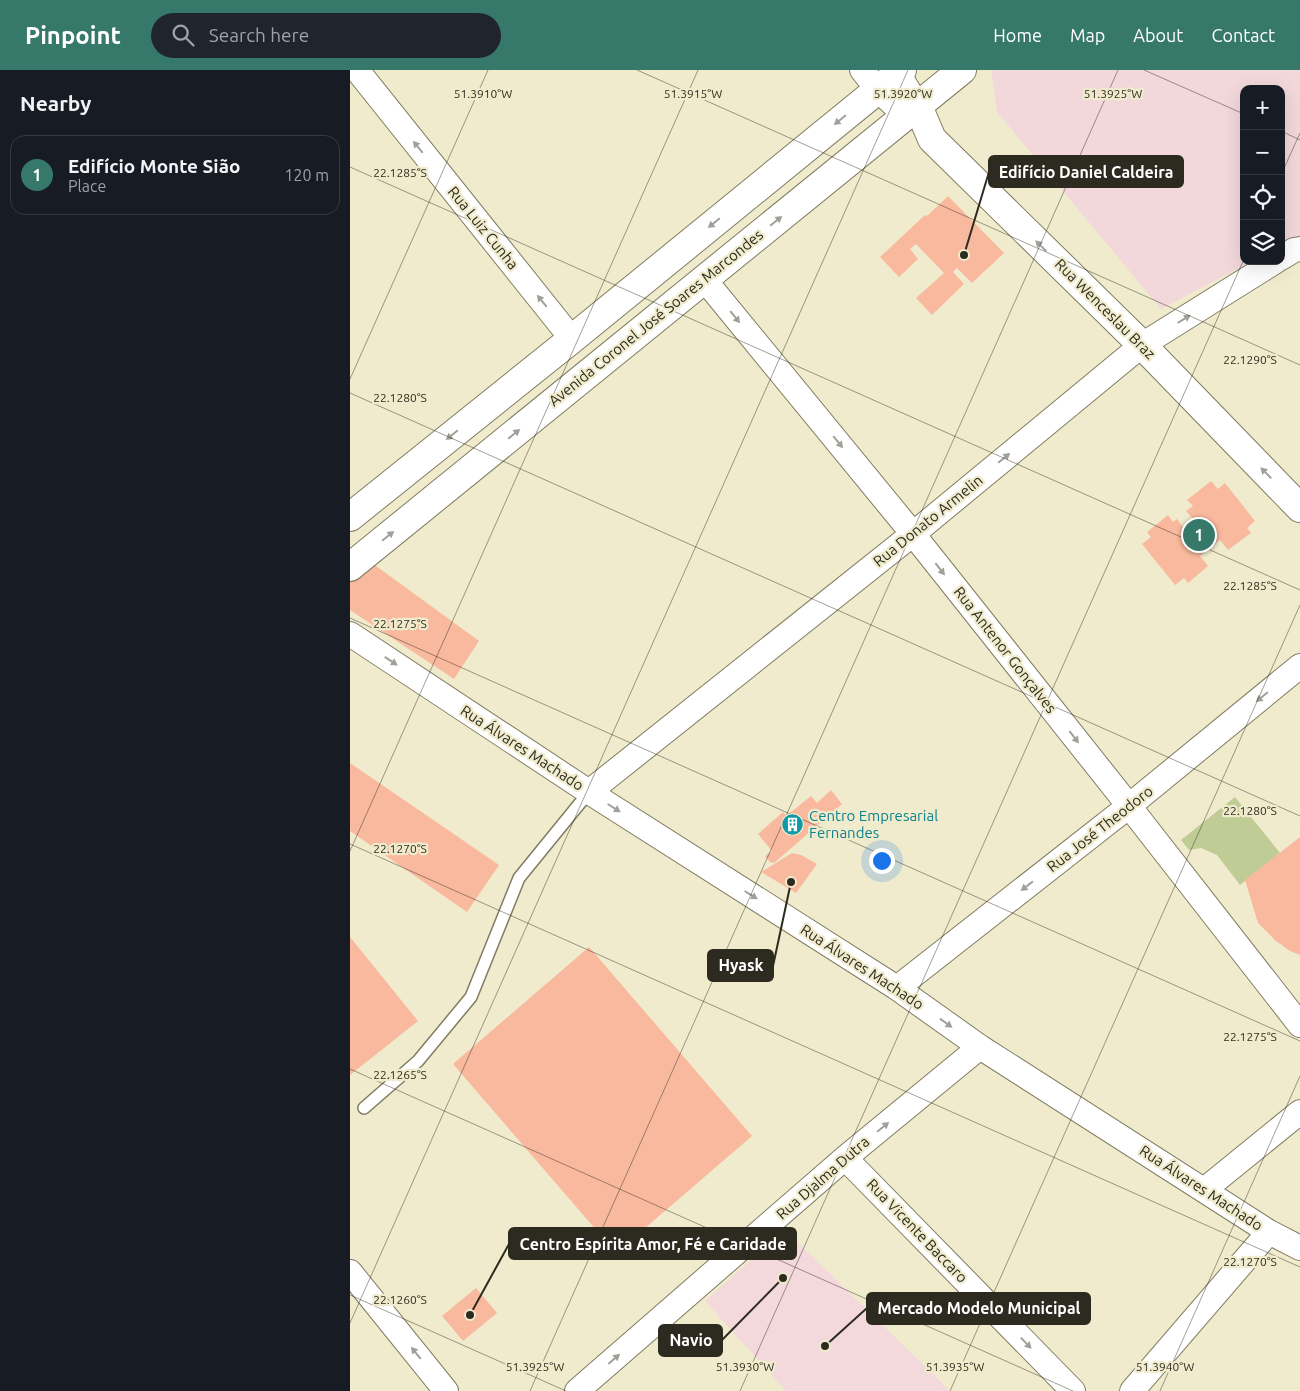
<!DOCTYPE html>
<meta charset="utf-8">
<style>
body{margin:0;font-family:Ubuntu,sans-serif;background:#20242c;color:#f1f3f6}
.controls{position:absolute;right:15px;top:15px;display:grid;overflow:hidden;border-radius:10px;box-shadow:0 5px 20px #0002}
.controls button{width:45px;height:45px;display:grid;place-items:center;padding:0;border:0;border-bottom:1px solid #363941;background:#171b24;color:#f1f3f6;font:25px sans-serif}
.you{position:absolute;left:531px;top:790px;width:18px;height:18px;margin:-12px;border:4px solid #fff;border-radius:50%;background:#1a73e8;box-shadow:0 0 0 8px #1a73e833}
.badge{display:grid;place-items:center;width:32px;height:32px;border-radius:50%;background:#36796b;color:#fff;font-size:16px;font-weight:700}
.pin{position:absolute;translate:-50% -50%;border:2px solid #fff;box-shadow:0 1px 5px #0006}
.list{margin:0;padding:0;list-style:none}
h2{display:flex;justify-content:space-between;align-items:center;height:65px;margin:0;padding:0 20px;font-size:21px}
h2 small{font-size:16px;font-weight:400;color:#9ea1a6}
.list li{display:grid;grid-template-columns:32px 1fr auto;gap:15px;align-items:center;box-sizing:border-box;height:80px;margin:0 10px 10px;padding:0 10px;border:1px solid #363941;border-radius:15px}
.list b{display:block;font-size:19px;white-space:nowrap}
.list p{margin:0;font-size:16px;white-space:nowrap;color:#9ea1a6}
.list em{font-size:16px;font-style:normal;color:#9ea1a6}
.icon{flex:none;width:28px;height:28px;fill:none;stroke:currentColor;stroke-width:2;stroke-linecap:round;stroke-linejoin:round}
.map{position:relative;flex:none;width:950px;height:1321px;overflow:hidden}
header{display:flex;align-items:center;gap:30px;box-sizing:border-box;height:70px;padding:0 25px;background:#36796b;color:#fff}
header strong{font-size:24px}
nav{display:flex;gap:28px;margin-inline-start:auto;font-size:18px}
.search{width:350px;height:45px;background:#20242c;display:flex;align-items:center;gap:12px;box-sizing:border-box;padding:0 18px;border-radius:28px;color:#9ea1a6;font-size:19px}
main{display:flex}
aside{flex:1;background:#171b24}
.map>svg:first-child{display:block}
</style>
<header>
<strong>Pinpoint</strong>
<div class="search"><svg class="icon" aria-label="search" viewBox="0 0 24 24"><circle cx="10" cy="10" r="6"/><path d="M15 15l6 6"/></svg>Search here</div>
<nav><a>Home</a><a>Map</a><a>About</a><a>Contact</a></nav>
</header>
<main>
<aside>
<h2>Nearby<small></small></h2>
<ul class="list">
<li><span class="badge">1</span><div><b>Edifício Monte Sião</b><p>Place</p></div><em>120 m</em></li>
</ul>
</aside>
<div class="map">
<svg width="950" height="1321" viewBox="0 0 950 1321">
<rect width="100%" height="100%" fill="#f0ebcc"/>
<path fill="#f3d8dc" d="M435,1160L600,1321H436L355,1231Z"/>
<path fill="#f3d8db" d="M641,0H950V166L931,176V19H894V191H903L811,239L647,42Z"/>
<path fill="#c0cc96" d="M885,727L930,783L890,815L867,785L851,778L839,780L831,770Z"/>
<path fill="#f9b99e" d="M598,126L654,183L622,213L607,198L603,202L614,214L582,245L566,228L594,203L566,174L560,179L568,189L549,207L530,187L575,145L577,146Z
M861,411L868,419L875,413L905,451L897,458L901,463L878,480L870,470L864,475L858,468L848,475L854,483L850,486L858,496L838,513L834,508L825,515L792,474L801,467L797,462L818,445L823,452L827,449L833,457L843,449L836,441L843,436L837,430Z
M22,493L129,571L104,609L0,540V507Z
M0,693L149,795L117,842L0,761Z
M481,720L492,734L424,793L420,792L415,786L422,781L408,764L433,742L436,746L461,726L467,733Z
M950,767V885L940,881L926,871L908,853L895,810Z
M442,783L451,785L467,794L446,823L411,802Z
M0,867L68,951L0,1005Z
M239,877L402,1066L266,1183L103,994Z
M126,1218L147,1243L113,1271L92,1246Z"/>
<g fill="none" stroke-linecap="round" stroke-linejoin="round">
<defs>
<path id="lane" d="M14,1038L68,991L121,927L169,808L239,722"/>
<path id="street" d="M7,0L222,269
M512,0L528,20L556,46
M546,0L568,36
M931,188L944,180L950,179
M354,209L563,464L779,736L950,955
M0,564L239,722L547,918L630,977L919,1162L950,1178
M239,722L563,464L792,275L926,191
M547,918L779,736L950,596
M495,1088L723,1321
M854,1120L950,1042
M0,1202L96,1321
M227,1321L495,1088L630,977
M782,1321L919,1162"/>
<path id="secondary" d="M568,36L582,69L792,275L950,438
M0,447L222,269L552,0
M0,497L612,0"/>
</defs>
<use href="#lane" stroke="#817c60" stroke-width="14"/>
<use href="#street" stroke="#817c60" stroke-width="26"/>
<use href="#secondary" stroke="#817c60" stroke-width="30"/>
<use href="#lane" stroke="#fff" stroke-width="11"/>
<use href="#street" stroke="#fff" stroke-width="24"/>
<use href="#secondary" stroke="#fff" stroke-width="28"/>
</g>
<defs><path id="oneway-solid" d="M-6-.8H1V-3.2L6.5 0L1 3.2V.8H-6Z" transform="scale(1.25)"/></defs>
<g fill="#a0a09a">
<use href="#oneway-solid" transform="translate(490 50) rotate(141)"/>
<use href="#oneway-solid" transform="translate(68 77) rotate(-129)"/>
<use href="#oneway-solid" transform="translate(426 151) rotate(-39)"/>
<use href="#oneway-solid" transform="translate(364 153) rotate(141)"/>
<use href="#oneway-solid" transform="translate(691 176) rotate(-136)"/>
<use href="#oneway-solid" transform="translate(192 231) rotate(-129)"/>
<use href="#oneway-solid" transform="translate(385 247) rotate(51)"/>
<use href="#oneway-solid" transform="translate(834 249) rotate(-32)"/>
<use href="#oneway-solid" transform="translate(164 364) rotate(-39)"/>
<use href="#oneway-solid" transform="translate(102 365) rotate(141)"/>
<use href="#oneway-solid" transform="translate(488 372) rotate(51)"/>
<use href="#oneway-solid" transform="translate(654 388) rotate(-39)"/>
<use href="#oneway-solid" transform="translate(916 403) rotate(-134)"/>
<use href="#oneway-solid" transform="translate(38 466) rotate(-39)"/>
<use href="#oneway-solid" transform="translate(590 499) rotate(52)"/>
<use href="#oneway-solid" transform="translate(41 591) rotate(33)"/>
<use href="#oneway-solid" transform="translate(912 627) rotate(141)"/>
<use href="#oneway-solid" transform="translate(724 667) rotate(52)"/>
<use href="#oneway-solid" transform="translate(264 738) rotate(32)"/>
<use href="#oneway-solid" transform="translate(677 816) rotate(142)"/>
<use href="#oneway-solid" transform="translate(401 825) rotate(32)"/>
<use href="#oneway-solid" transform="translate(596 953) rotate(36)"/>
<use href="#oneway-solid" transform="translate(533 1057) rotate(-39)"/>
<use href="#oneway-solid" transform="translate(676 1273) rotate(46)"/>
<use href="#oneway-solid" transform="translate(66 1283) rotate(-129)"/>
<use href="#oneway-solid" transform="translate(264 1289) rotate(-41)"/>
</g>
<path fill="none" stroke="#2d2b1f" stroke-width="1" stroke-opacity="0.45" d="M287,0L950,295M794,0L894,44M931,61L950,70M0,97L950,520M931,105L950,63M0,309L138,0M0,323L950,746M0,548L950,971M0,774L950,1197M0,781L348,0M0,999L723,1321M0,1225L216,1321M0,1253L558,0M180,1321L768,0M390,1321L894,189M600,1321L950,535M810,1321L950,1006"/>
<defs>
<symbol id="building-disc" viewBox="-11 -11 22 22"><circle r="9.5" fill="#0f9aa8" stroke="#f0ebcc"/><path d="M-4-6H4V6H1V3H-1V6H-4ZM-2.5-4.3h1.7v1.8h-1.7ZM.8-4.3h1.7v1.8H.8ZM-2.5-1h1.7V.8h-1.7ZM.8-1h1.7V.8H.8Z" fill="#fff"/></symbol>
</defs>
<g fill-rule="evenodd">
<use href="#building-disc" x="430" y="742" width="25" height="25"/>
</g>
<g text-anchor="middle" stroke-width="4.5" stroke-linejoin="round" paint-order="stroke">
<g font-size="15" fill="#2d2b1f" stroke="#f0ebcc">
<text transform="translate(133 158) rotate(51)" y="5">Rua Luiz Cunha</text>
<text transform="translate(755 239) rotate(45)" y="5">Rua Wenceslau Braz</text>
<text transform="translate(306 248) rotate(-39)" y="5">Avenida Coronel José Soares Marcondes</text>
<text transform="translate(578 451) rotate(-39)" y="5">Rua Donato Armelin</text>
<text transform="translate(655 580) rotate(52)" y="5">Rua Antenor Gonçalves</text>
<text transform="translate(172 678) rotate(33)" y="5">Rua Álvares Machado</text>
<text transform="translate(750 759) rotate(-38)" y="5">Rua José Theodoro</text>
<text transform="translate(512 897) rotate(33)" y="5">Rua Álvares Machado</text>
<text transform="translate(473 1108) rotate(-41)" y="5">Rua Djalma Dutra</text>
<text transform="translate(851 1118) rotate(33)" y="5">Rua Álvares Machado</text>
<text transform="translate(567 1161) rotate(46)" y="5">Rua Vicente Baccaro</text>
</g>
<g font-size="15" fill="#0d838f" stroke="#f0ebcc" text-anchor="start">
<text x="459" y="751">Centro Empresarial<tspan x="459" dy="17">Fernandes</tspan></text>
</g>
</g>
<g font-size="12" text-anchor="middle" fill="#2d2b1f" stroke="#f0ebcc" stroke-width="4.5" stroke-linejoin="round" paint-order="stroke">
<text x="133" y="28">51.3910°W</text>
<text x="343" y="28">51.3915°W</text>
<text x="763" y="28">51.3925°W</text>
<text x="553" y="28">51.3920°W</text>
<text x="50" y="107">22.1285°S</text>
<text x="900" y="294">22.1290°S</text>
<text x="50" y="332">22.1280°S</text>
<text x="900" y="520">22.1285°S</text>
<text x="50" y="558">22.1275°S</text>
<text x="900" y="745">22.1280°S</text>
<text x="50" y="783">22.1270°S</text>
<text x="900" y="971">22.1275°S</text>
<text x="50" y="1009">22.1265°S</text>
<text x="900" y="1196">22.1270°S</text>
<text x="50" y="1234">22.1260°S</text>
<text x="185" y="1301">51.3925°W</text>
<text x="395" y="1301">51.3930°W</text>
<text x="605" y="1301">51.3935°W</text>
<text x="815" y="1301">51.3940°W</text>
</g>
<path fill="none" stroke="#2d2b1f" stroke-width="2" d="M614 185L639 102M441 812L423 896M120 1245L159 1174M475 1276L517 1238M433 1208L372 1270"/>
<g fill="#2d2b1f" stroke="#f0ebcc" stroke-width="2">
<circle cx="614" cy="185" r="5"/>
<circle cx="441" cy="812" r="5"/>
<circle cx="120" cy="1245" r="5"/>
<circle cx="475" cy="1276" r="5"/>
<circle cx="433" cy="1208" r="5"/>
</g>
<g fill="#2d2b1f" stroke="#2d2b1f" stroke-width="2">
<rect x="639" y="86" width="194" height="31" rx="5"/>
<rect x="358" y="880" width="65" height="31" rx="5"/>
<rect x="159" y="1158" width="287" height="31" rx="5"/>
<rect x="517" y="1223" width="223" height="31" rx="5"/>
<rect x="309" y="1255" width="63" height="31" rx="5"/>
</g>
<g font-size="16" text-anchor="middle" font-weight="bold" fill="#fff">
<text x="736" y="108">Edifício Daniel Caldeira</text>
<text x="391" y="901">Hyask</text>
<text x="303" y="1180">Centro Espírita Amor, Fé e Caridade</text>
<text x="629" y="1244">Mercado Modelo Municipal</text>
<text x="341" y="1276">Navio</text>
</g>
</svg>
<div class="controls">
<button>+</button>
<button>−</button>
<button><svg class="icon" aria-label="locate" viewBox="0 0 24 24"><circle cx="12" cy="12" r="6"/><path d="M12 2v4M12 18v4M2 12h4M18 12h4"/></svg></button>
<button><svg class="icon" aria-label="layers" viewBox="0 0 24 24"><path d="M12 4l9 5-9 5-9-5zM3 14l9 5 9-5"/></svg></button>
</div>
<div class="you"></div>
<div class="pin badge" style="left:849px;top:465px">1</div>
</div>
</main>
